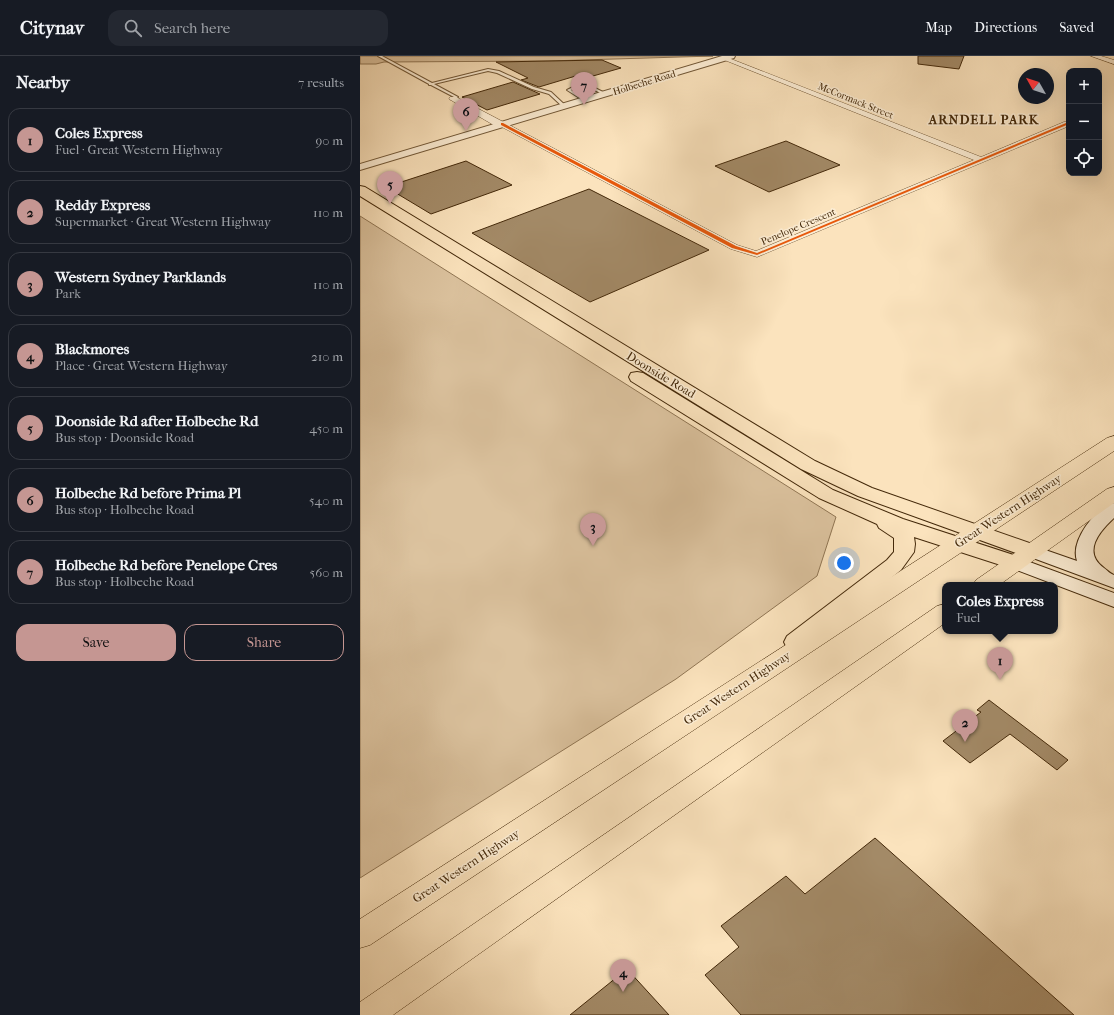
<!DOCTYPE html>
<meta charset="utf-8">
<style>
body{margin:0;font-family:"IM FELL French Canon",serif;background:#242831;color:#f1f3f6}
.controls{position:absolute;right:12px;top:12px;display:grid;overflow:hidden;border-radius:8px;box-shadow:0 4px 16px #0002}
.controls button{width:36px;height:36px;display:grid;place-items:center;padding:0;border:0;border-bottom:1px solid #363941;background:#171b24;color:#f1f3f6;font:20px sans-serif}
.compass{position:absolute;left:658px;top:12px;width:36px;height:36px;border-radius:50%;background:#171b24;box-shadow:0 4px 16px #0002;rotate:309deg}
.you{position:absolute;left:484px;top:507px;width:14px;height:14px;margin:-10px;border:3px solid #fff;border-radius:50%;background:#1a73e8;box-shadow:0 0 0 6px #1a73e833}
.badge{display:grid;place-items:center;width:26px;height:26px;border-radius:50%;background:#c59692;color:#111;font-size:13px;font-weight:700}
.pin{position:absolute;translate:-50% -33px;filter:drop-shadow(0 1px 2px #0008)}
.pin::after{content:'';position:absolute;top:21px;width:14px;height:12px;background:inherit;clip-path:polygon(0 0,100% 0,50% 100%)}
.popup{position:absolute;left:582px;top:526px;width:116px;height:52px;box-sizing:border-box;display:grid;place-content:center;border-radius:8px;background:#171b24;filter:drop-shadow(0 1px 3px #0005);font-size:13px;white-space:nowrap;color:#9ea1a6}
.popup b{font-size:15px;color:#f1f3f6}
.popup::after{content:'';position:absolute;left:50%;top:100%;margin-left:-8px;border:8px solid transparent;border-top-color:#171b24}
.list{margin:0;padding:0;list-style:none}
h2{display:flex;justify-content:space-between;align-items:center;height:52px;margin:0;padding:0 16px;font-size:17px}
h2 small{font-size:13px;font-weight:400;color:#9ea1a6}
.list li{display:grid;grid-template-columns:26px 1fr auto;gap:12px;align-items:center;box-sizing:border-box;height:64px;margin:0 8px 8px;padding:0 8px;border:1px solid #363941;border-radius:12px}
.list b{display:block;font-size:15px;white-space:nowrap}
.list p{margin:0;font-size:13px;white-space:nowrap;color:#9ea1a6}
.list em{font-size:13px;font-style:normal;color:#9ea1a6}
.actions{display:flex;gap:8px;padding:12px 16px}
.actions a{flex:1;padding:9px 0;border:1px solid #c59692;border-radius:12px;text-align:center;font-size:14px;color:#c59692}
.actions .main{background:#c59692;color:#111}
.icon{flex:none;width:22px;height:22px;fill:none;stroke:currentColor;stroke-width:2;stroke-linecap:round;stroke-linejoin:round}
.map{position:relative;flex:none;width:754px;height:959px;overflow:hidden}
header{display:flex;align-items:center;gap:24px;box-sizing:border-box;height:56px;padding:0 20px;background:#171b24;border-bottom:1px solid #363941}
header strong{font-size:19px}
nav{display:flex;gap:22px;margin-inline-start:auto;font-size:14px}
.search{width:280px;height:36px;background:#242831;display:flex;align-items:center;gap:10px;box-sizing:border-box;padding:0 14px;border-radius:12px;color:#9ea1a6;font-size:15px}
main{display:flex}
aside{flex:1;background:#171b24}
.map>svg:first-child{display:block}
</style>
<header>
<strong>Citynav</strong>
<div class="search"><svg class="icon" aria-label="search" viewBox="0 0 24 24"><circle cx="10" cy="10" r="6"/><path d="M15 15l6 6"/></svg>Search here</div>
<nav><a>Map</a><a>Directions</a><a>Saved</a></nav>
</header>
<main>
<aside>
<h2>Nearby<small>7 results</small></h2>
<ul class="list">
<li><span class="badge">1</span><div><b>Coles Express</b><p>Fuel · Great Western Highway</p></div><em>90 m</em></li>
<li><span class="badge">2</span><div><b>Reddy Express</b><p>Supermarket · Great Western Highway</p></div><em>110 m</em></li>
<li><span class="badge">3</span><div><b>Western Sydney Parklands</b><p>Park</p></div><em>110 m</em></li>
<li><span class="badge">4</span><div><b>Blackmores</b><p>Place · Great Western Highway</p></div><em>210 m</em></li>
<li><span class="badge">5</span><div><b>Doonside Rd after Holbeche Rd</b><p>Bus stop · Doonside Road</p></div><em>450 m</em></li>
<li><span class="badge">6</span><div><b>Holbeche Rd before Prima Pl</b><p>Bus stop · Holbeche Road</p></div><em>540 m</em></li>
<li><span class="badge">7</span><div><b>Holbeche Rd before Penelope Cres</b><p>Bus stop · Holbeche Road</p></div><em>560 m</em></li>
</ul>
<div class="actions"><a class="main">Save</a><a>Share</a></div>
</aside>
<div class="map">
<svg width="754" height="959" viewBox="0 0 754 959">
<rect width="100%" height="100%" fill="#fbe3bd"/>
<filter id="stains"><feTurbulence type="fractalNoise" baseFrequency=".005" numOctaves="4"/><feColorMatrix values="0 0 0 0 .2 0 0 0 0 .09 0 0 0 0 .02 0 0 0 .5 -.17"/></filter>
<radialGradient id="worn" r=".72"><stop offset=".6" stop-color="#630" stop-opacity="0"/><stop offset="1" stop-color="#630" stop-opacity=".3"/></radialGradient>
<path fill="#dcc39f" stroke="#907654" d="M0,0H353L188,5L24,6L16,8H0Z
M0,160L476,461L457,520L316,623L0,822Z"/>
<path fill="#a38a67" stroke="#44290a" d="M558,0H604L599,13L558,8Z
M242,4L261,12L226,22L219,19L179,31L161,24L168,22L136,6Z
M153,26L180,38L127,54L102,41Z
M426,85L480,109L409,136L355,110Z
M106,105L152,129L71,158L26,131Z
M229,133L349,194L230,246L112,177Z
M629,644L708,704L697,714L650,678L610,707L583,685L621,656L617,654Z
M515,782L714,959H381L345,919L379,891L361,870L426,820L445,838Z
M267,913L309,959H210Z"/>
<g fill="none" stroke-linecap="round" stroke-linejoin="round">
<defs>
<path id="service" d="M18,0H22L72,27L128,13L139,15L174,31L191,36L206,50L203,51L189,38L172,33L137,17L128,15L74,28L98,41L94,44H92L91,43L94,41L71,29H69V28Z
M223,28L233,31L247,38L244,39C233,33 223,27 211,34L225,43V45H224L207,34L213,31Z"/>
<path id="minor" d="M731,0H741L754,4V8Z
M362,1H366L621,101L704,66H709V70L397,201L371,193L142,71H137L89,43L90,41H96L377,189L396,195L614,104L362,3Z"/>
<path id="tertiary" d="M362,0H375L374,2L0,114V108Z"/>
<path id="secondary" d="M754,447V462C739,476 722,496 744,512C748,515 749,517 754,519V532L665,499L662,495L665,491L671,489L717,505C710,485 735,452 754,447Z
M656,501L754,537V551L649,511L647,507L649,503Z"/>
<path id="primary" d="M0,130L5,131L455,405L512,432L678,490L681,495L678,500L671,502L664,500L498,440L441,413L0,140Z
M277,316L283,317L473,434L543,463L663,502L666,507L663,512L656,514L554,481L555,488L554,496L541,514L443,592L435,594L427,592L424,586L427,580L527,504L534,496V482L519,472L517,468L459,442L271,325L269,321L271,317Z"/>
<path id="trunk" d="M754,380V395L10,889L0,892V863L747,382Z
M754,431V447L639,529H613L616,524L747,433Z
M585,548V567L33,959H0V946L577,550Z"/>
</defs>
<use href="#service" stroke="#725837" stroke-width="2"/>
<use href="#minor" stroke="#725837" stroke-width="1"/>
<use href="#tertiary" stroke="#725837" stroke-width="2"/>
<use href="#secondary" stroke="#44290a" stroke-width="2"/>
<use href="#primary" stroke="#44290a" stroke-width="2"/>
<use href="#trunk" stroke="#44290a" stroke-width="1"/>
<use href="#service" fill="#fcedd4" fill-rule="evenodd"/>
<use href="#minor" fill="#fcedd4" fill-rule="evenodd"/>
<use href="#tertiary" fill="#fcedd4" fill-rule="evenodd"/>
<use href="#secondary" fill="#fcedd4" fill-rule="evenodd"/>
<use href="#primary" fill="#fbe3bd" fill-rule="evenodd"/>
<use href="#trunk" fill="#fbe3bd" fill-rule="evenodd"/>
<defs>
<path id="cycleway" d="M141,67H143L376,190L397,197L706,67L709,68L397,199L372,192L141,69Z"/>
</defs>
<use href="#cycleway" stroke="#fcedd4" stroke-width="2"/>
<use href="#cycleway" fill="#e8590c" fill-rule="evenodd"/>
</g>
<g text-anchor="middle" stroke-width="3" stroke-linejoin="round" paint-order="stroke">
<g font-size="10" fill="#44290a" stroke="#fcedd4">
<text transform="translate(284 26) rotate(-17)" y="4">Holbeche Road</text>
<text transform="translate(496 44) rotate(22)" y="4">McCormack Street</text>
<text transform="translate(438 170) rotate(-23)" y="4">Penelope Crescent</text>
</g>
<g font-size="12" fill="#44290a" stroke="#fcedd4">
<text transform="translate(301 319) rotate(31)" y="4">Doonside Road</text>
<text transform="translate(648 455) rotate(-33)" y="4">Great Western Highway</text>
<text transform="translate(377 632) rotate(-33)" y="4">Great Western Highway</text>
<text transform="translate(106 810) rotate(-33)" y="4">Great Western Highway</text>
</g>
<g font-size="13" font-weight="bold" letter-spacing="1" fill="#44290a" stroke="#fcedd4">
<text x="624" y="68">ARNDELL PARK</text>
</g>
</g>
<rect width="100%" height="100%" filter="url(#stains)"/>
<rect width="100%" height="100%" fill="url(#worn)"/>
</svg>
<div class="controls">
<button>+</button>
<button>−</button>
<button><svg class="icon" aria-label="locate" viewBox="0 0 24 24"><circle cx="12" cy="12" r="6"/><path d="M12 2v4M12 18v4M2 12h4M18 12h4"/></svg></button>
</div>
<svg class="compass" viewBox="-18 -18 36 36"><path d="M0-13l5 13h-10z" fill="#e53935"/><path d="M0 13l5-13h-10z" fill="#9ea1a6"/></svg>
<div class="you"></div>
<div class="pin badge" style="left:640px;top:624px">1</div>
<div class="popup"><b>Coles Express</b>Fuel</div>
<div class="pin badge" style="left:605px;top:686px">2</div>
<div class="pin badge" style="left:233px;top:490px">3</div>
<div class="pin badge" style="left:263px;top:936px">4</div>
<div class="pin badge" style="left:30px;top:148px">5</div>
<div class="pin badge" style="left:106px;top:75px">6</div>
<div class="pin badge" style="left:224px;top:49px">7</div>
</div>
</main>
